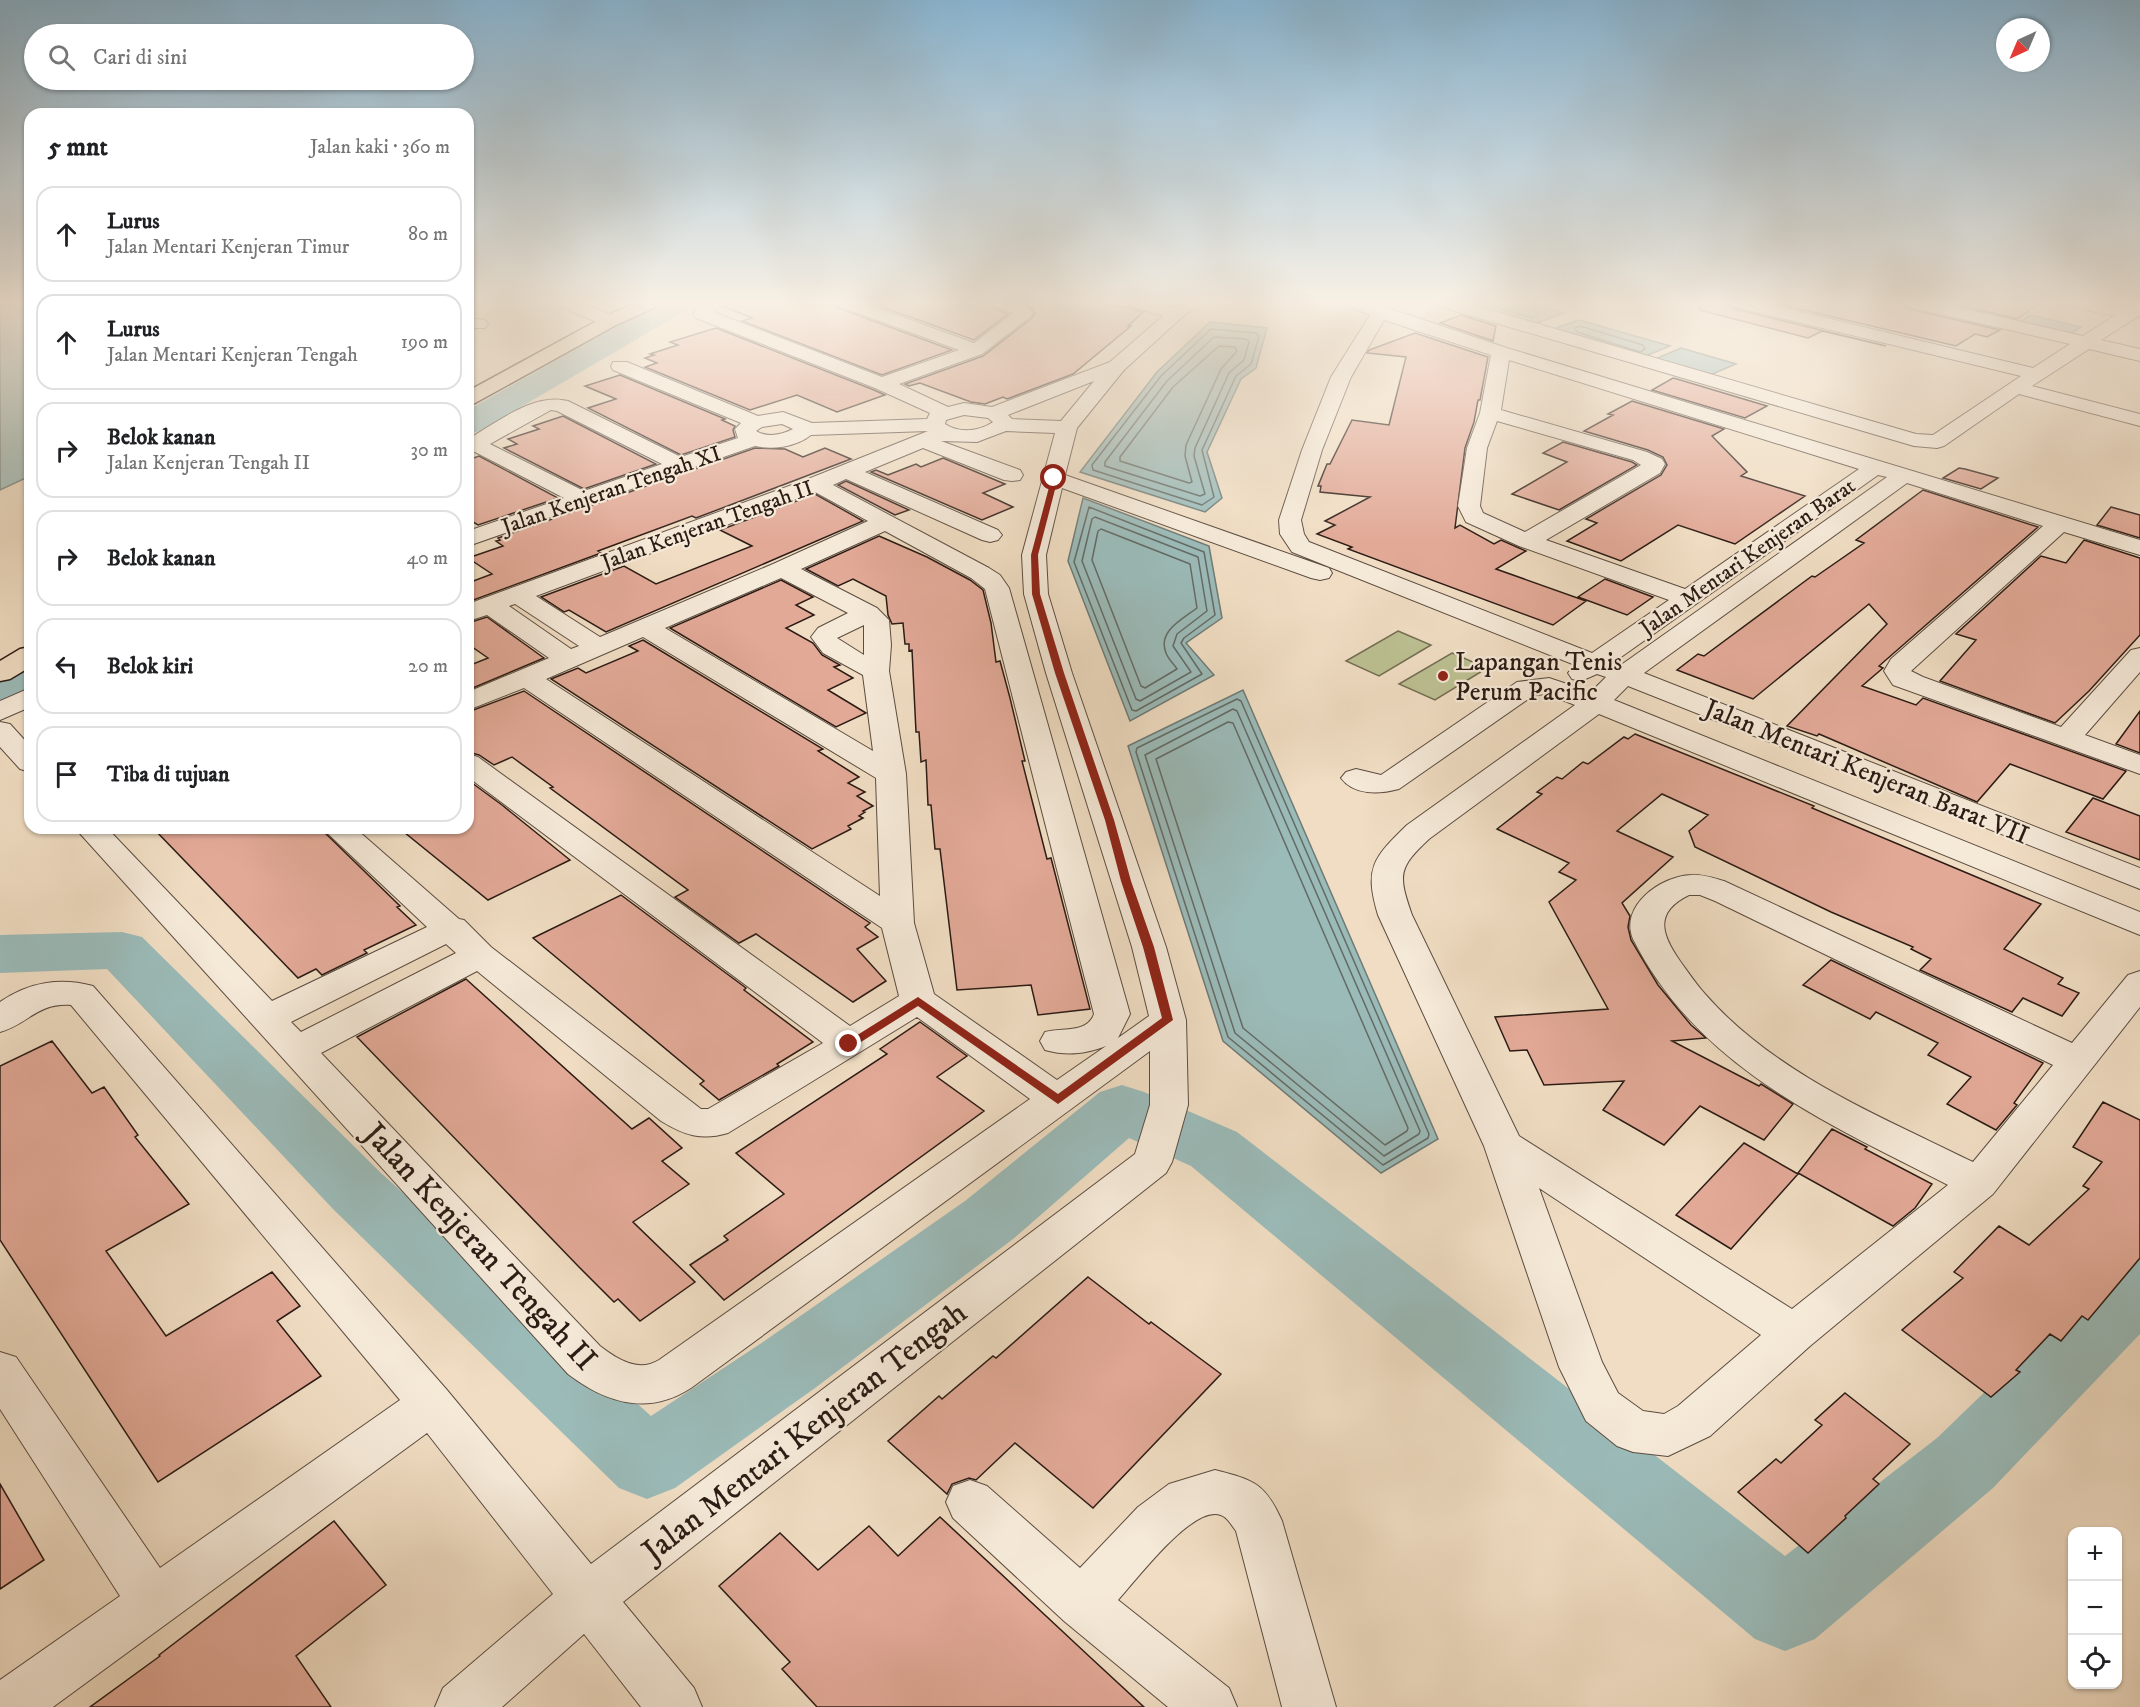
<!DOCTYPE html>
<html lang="id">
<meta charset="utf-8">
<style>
body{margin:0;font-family:"IM FELL DW Pica",serif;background:#f6f6f6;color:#202124}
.controls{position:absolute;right:18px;bottom:18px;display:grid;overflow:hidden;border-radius:12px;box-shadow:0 2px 4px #0004}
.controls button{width:54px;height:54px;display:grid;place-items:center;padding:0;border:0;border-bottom:2px solid #e0e0e0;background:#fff;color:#202124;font:30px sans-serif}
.compass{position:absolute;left:1996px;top:18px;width:54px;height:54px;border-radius:50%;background:#fff;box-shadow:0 2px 4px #0004;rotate:224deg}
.stop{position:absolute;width:18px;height:18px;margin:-14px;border:4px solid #8f2418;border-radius:50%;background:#fff}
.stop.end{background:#8f2418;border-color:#fff;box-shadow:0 2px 6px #0008}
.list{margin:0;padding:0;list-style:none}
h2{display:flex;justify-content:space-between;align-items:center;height:78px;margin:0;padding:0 24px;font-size:26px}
h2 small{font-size:20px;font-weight:400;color:#757577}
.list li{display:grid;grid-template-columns:39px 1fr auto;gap:18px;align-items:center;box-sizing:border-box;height:96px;margin:0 12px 12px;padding:0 12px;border:2px solid #e0e0e0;border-radius:18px}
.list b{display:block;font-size:22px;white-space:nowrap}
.list p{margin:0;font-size:20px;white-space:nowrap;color:#757577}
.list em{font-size:20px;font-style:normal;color:#757577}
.icon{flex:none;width:33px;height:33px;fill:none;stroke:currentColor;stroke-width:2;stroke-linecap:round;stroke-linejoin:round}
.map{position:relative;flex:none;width:2140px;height:1707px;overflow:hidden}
.search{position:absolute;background:#fff;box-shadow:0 2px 4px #0004;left:24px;top:24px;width:450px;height:66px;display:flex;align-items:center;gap:15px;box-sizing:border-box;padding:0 21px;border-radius:33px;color:#757577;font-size:22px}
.panel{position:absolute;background:#fff;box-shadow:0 2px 4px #0004;left:24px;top:108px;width:450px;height:726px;border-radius:18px}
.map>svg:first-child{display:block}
</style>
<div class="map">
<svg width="2140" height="1707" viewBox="0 0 2140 1707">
<rect width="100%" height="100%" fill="#f0ddc3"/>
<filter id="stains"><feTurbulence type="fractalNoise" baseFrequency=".00333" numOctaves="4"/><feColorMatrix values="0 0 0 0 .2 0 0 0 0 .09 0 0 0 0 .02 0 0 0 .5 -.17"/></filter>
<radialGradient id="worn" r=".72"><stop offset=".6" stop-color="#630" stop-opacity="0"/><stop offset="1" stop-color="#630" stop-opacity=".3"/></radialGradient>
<path fill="#bcc092" stroke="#746e53" stroke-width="1.5" d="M1398,631L1431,645L1379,676L1346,661Z
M1452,653L1487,668L1435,700L1399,684Z"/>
<path fill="#9bbbb9" stroke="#6e7b77" stroke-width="1.5" d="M0,302H30V476L0,490Z
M1460,302H1528L1564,313L1532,325Z
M2031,315L2081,327L2068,335L2018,323Z
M1579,320L1670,346L1641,358L1550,330Z
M1210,322L1267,328L1256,368L1241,379L1207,452L1222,498L1205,512L1080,472L1157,372Z
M1681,348L1736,364L1703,378L1648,362Z
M1083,498L1209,546L1222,618L1186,643L1214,675L1130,721L1068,561Z
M1243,690L1438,1139L1381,1173L1223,1041L1128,746Z"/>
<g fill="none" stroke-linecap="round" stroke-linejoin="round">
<path stroke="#636b66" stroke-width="1.5" d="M1480,302L1532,318L1539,313L1532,308L1531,302
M1580,326L1643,345L1645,349L1640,352L1577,332L1575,328Z
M1211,329L1256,333L1259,336L1251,364L1236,376L1202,450L1214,497L1202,505L1093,470L1092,465L1161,376Z
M1214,337L1246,339L1249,342L1244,360L1229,373L1195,448L1194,456L1205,494L1200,496L1105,466V462L1167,381Z
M1219,346L1235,347L1237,351L1221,369L1186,445L1185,456L1192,482L1189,483L1120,461V457L1173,387Z
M1089,507L1204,552L1215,615L1184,638L1181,643L1202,674L1136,711L1132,710L1074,562Z
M1095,517L1198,557L1207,611L1177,634L1173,646L1191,672L1140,701L1136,699L1082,561L1092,519Z
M1101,529L1190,564L1197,608C1183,619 1157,631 1166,653C1168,659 1174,664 1177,669L1145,688L1141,686L1092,560L1098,531Z
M1237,699L1241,701L1429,1134L1428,1138L1383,1165L1228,1037L1136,752L1137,748Z
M1233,709L1237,711L1420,1131L1419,1134L1384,1156L1235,1033L1145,755Z
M1228,722L1233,723L1408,1128L1407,1131L1385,1145L1243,1028L1156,759Z"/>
<path fill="#9bbbb9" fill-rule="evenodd" d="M659,302H694L690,308L480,431L468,434V410Z
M30,658V690L16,699L0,703V670L14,662Z
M122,932L142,937L381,1173L651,1416L763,1342L965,1201L1100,1092L1122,1085L1144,1092L1237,1132L1785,1556L1937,1438L2115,1266L2140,1258V1334L1993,1488L1815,1639L1785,1651L1755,1639L1191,1166L1129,1138L1013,1239L815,1388L675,1488L647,1499L619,1488L333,1209L107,969L0,973V935Z"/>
</g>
<path fill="#e2a997" stroke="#2b1b14" stroke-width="1.5" d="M731,302H835L838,308L952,350L882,375L742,321L752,318L725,307Z
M868,302H990L993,308L1008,314L974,340Z
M1025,302H1087L1129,308L1143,312L1128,326H1131L1073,374L1007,399L1003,397L985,404L971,402L920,383L909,386L905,384L983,356L1032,318L1035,313Z
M1700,302H1728L1731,308L1886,346L1822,331L1808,338L1699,310Z
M1770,302H1902L1905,308L2000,330L1987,337L1975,334L1956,346Z
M1946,302H2041L2017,319Z
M1461,315L1496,326L1493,341L1440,323Z
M716,328L874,390L885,395L837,412L797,395L750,410L645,367L657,363L645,358L654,355L650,354L678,345L670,342Z
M1415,333L1488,357L1480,400H1478L1474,422L1465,448L1455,528L1460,525L1494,544L1501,540L1526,551L1496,569L1586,601L1553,625L1348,549L1352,547L1317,534L1335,525L1325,521L1370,497L1320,492L1321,486H1318L1327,464H1330L1352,420L1389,425L1406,357L1367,353L1369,350Z
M620,375L725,419L722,420L735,426L733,430L735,437L681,455L588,408L616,399L585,386Z
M1673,378L1677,379L1767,406L1745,418L1652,390Z
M1632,401L1724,429L1712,436L1747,472L1741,476L1805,496L1735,544L1678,525L1621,561L1567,541L1597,523L1586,519L1661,475L1667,465L1663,457L1648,450L1584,431L1613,415L1608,414Z
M563,416L656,464L584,489L504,448L517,444L508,439L539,429L533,426Z
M1563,442L1632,462L1637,465L1559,510L1512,494L1567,462L1543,453Z
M755,448L785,449L803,457L825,448L851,459L696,518L692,516L598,551L601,553L468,602V583L492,574L468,558L503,546L496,541L500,540L498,538Z
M479,456L558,498L478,525L468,519V460Z
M943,458L1005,484L983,493L1013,507L982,520L871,472L876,470L888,475L916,464L921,467Z
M1959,468L1965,469L1998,478L1981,489L1943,478Z
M846,481L909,510L895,515L838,485Z
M1923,490L2038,527L1879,666L1883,668L1862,686L1916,705L1923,698L2126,771L2103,799L2010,764L1977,802L1819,734L1817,736L1787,726L1887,624L1869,604L1753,699L1677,670L1698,654L1704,656L1812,576L1815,577L1864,543L1856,540Z
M815,494L863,521L606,632L569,610L564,612L541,597L624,566L656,584L752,546L720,530Z
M2111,507L2140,515V538L2097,525Z
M879,536L927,557L970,580L983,590L991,623L996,662L1000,661L1010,698L1025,761H1022L1047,859L1051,858L1090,1009L1038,1015L1031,985L957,990L940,849H935L931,805H928L926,760L921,762L919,732H916L912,650L909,651V644H905L903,623L892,624L888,615L886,596L853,579L838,586L806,569Z
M2084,540L2140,558V635L2089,691L2055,723L1940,681L1976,640L1956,634L2041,556L2066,563Z
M1605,579L1653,597L1627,615L1578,597Z
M781,580L813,597L796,605L814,615L786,628L813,643L822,655L840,665L834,667L853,678L828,690L866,713L836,727L670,628Z
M487,617L544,658L468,690V666L488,658L468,644V623Z
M643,640L823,749L818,751L859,777L848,783L865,792L857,796L873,806L863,811L865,812L859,816L863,818L848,826L851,829L812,849L551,679L578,668L586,673L638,651L629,646Z
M524,691L870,923L865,927L878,937L857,949L886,981L853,1002L756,934L739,943L675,897L688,890L550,788L553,787L512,757L494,765L479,755L468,752V712Z
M2140,711V753L2116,744Z
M1635,734L1814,806L1812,808L2041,904L2004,949L2063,978L2058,984L2079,993L2062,1016L2023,998L2012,1012L1920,970L1931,959L1911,949L1913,947L1831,912L1695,847L1689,831L1708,815L1662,794L1617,831L1673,857L1622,903L1630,916L1628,927L1631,940L1658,985L1691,1025L1706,1038L1672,1041L1759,1086L1761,1084L1793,1104L1764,1140L1700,1106L1664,1145L1603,1110L1624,1081L1544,1085L1527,1050L1510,1051L1495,1017L1608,1009L1549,902L1576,880L1559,872L1569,863L1497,829L1542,794L1537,792L1557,777L1562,779L1583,762L1588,764L1624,737L1628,739Z
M468,780L502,805L570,860L488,900L399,828H468Z
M2093,798L2140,816V860L2066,832Z
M153,828H320L400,906L397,907L416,925L364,950L367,953L322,975L316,969L298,978Z
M621,895L746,988L744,990L813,1042L777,1064L779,1066L719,1100L700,1084L704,1081L533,938Z
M1831,960L2043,1063L2014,1103L2017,1105L1996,1130L1947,1104L1971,1077L1928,1055L1938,1043L1876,1012L1870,1019L1803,985Z
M466,979L632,1129L649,1118L682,1148L662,1161L689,1184L633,1222L695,1282L640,1321L618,1299L614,1302L579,1267L357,1037Z
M920,1022L967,1056L937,1077L984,1111L724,1300L690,1265L728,1240L724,1236L784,1194L736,1153L887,1054L880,1049Z
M52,1041L92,1093L104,1087L138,1135L135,1137L189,1204L106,1251L166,1336L272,1272L300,1306L277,1321L321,1376L158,1482L0,1240V1066Z
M2103,1102L2140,1120V1258L2088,1320L2082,1316L2061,1341L2050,1334L2016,1370L2020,1372L1991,1397L1902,1330L1963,1278L1954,1272L1999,1226L2029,1245L2089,1189L2083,1186L2102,1162L2073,1147Z
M1832,1129L1867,1147L1865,1149L1932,1184L1915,1208L1893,1226L1798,1173Z
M1744,1143L1798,1174L1731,1249L1676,1215Z
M1088,1277L1149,1324L1151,1322L1221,1374L1093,1508L1015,1443L976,1480L969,1478L952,1484L947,1494L888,1441L939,1396L942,1399L993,1356L996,1358Z
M1845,1393L1910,1444L1873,1479L1879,1484L1845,1516L1846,1518L1808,1553L1738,1492L1776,1459L1781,1463L1822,1425L1815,1420Z
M0,1484L44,1560L0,1589Z
M940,1517L1091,1658L1144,1707H817L782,1669L790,1662L719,1586L780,1533L818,1570L869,1526L898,1556Z
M334,1521L386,1585L296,1656L331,1707H90L160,1656L159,1655Z"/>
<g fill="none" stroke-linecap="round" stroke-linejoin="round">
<defs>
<path id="minor" d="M556,302H579L616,317L619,321L616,325H604L558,306Z
M707,302H729L713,312L882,377L959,350L839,306L837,302H861L974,343L1013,313L994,306L992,302L1024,304L1033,313L1030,317L982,354L899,384L948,407L964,403L992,407L1110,362L1163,316L1130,306L1128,302H1154L1173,308L1182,302H1202L1181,318L1124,370L1077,428L1065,475L1329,568L1332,573L1329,578L1320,580L1311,578L1062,488L1046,555L1048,594L1072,673L1166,947L1186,1020L1188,1105L1172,1162L1166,1173L623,1602L694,1688L702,1707H641L584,1634L502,1707H435L443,1688L553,1594L427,1433L53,1707H0V1680L120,1596L0,1409V1352L16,1357L160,1568L400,1400L71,1005C36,1003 29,1024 0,1032V1002C28,982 61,977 93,986L447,1390L591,1564L1135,1154L1150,1105V1051L691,1388C648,1416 606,1403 568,1374L75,828H107L272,1001L427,927L322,828H355L459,919L464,920L491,947L701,1109H708L823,1043L468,777V754L478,757L850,1026L899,996L882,928L524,688L468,710V692L549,658L487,615L468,621V604L808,479L928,431L811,435C796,447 773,450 755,446L468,546V531L564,498L475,452L468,454V439C497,423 533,392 568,401L681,457L738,438L735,429L741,423L613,370L611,366L613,362H627L758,416L783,412L812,423L927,419L930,413L875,388L696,318L693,314L698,306ZM1094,381L1061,421L1012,419L1008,415ZM551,410L557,411L662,464L584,491L490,444ZM964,415L988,418L993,422C978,432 959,433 945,424L946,420ZM782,424L793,429C781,435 768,438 756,431L762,427ZM1006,431L1055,433L1022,555L1024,594L1046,673L1132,947L1149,1016L1118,1038L1130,1014L1009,588L1000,575L989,568L833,485L846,479L982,540L990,542L998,540L1002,535L998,530L865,472L923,448L1004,480L1012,481L1020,480L1023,475L1020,470L941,441L977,442ZM815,492L868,521L773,564L600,637L536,596ZM885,531L971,578L985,589L1094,1014C1087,1034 1062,1027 1045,1032L1040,1041L1045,1050C1067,1056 1085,1054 1106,1046L1057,1080L934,994L914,923L906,774L889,671L891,645L889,620L877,608L801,569ZM781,578L848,613L818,628L811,637L823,653L863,675L873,751L665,628ZM515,604L579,646L571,649L509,606ZM864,625V655L837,638ZM643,637L876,778L880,896L546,679ZM446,944L456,953L301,1032L291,1022ZM477,971L661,1121C684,1135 701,1141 728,1133L917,1017L1030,1099L659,1360C638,1373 617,1359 600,1346L321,1053Z
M1348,302H1370L1507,348L2140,540V555L2064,532L1911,671L1923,677L2061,727L2131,650L2140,648V672L2085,735L2140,755V774L1893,685L1884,671L1891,659L2043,526L1907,483L1644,673L2140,868V889L1628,686L1614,700L2140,912V935L1599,714L1429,839C1398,868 1398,875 1412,915L1519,1136L1792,1309L1948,1185C1827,1123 1698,1068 1633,939C1619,906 1661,876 1691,875C1702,874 1713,878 1724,881L2072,1043L2128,975L2140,971V1007L1993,1194L1810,1346L1710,1436L1668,1456L1633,1452L1617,1446L1586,1421L1559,1367L1484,1146L1378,915C1364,868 1373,858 1407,825L1575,705L1547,694L1534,695L1399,789C1380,794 1354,796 1341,778L1346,772L1356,769L1381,775L1517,682L1549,678L1591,692L1606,677L1597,674L1581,681L1572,679L1568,673L1575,665L1292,552L1280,534L1279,520L1302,450L1331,377L1370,315L1350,306ZM1384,320L1491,355L1480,413L1467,448L1458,506L1466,522L1519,546L1669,600L1592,653L1309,542L1304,534L1301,520L1322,450L1351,377ZM1509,360L1859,469L1685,589L1546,540L1660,473L1665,464L1662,459L1647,452L1501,410ZM1497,421L1633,460L1641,465L1525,532L1483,513L1480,506L1487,448ZM1878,475L1887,477L1621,665L1614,662ZM1689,895H1700L1715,901L2053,1065L1973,1162C1880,1116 1775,1074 1705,994C1696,984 1688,972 1680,961C1661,934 1654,912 1689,895ZM1539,1188L1761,1335L1678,1406L1664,1414L1643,1411L1618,1393L1602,1362Z
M1436,302H1463L1916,434L1933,435L2021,376L1732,306L1730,302H1760L2033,368L2070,344L1906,306L1904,302H1935L2083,336L2114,316L2067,306L2065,302H2098L2127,308L2140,302V315L2101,340L2140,349V361L2089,349L2032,386L2140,414V426L2019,394L1944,446L1937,448L1914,446L1438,306Z
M468,318L485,320L488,324L485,328H468Z
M30,688V707L0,720V701Z
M0,722L10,724L30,746V772L20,769L0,747Z
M1215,1470C1254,1480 1265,1483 1282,1521L1336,1707H1282L1236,1531C1230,1523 1226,1514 1215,1514C1186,1514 1137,1579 1118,1600L1229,1688L1237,1707H1168L1064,1621L953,1518L946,1502L953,1486L970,1480L987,1486L1080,1568L1138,1507L1169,1484Z"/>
<path id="major" d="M637,302H661L658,306L616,325L475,403L468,405V391L604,317Z
M30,647V667L10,679L0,681V661L20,649Z"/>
</defs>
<use href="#minor" stroke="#5c4c40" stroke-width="2"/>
<use href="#major" stroke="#2b1b14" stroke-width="3"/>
<use href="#minor" fill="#f5e9d8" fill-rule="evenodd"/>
<use href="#major" fill="#f0ddc3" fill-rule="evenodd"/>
</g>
<linearGradient id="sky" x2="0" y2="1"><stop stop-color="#89b7d5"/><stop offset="0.56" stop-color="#f8f0e4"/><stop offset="1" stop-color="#f8f0e4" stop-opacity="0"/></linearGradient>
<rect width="2140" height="541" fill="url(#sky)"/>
<path fill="#8f2418" d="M1052,476L1058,478L1038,555L1040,594L1064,673L1114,820L1131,881L1154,947L1173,1020L1058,1104L918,1006L853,1047L849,1048L843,1044L918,997L1058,1094L1162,1018L1143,947L1121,881L1105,820L1055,673L1032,594L1031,555Z"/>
<circle fill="#8f2418" stroke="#f5e9d8" stroke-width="2" cx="1443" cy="676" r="6"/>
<g text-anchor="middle" stroke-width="4.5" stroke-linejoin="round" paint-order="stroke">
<g font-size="22" fill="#2b1b14" stroke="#f5e9d8">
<text transform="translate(611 489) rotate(-19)" y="8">Jalan Kenjeran Tengah XI</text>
<text transform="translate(707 524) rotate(-20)" y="8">Jalan Kenjeran Tengah II</text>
<text transform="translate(1747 556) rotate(-35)" y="8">Jalan Mentari Kenjeran Barat</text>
</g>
<g font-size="26" fill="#2b1b14" stroke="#f5e9d8" text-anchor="start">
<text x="1455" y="670">Lapangan Tenis<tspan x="1455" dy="30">Perum Pacific</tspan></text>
</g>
<g font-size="26" fill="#2b1b14" stroke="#f5e9d8">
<text transform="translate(1867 771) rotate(22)" y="9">Jalan Mentari Kenjeran Barat VII</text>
</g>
<g font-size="32" fill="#2b1b14" stroke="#f5e9d8">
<text transform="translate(481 1246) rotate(47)" y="11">Jalan Kenjeran Tengah II</text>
<text transform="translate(804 1431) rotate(-38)" y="11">Jalan Mentari Kenjeran Tengah</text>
</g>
</g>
<rect width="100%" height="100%" filter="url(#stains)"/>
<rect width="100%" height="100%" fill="url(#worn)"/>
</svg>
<div class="controls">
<button>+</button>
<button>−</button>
<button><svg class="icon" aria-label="locate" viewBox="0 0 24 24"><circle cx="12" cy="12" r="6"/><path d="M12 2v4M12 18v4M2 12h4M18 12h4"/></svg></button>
</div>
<svg class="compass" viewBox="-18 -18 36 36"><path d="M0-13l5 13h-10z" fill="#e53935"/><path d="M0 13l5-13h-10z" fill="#757577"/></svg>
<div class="stop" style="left:1054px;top:478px"></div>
<div class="stop end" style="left:849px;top:1044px"></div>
<div class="search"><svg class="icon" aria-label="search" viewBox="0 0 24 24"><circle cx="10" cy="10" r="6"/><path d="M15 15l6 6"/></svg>Cari di sini</div>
<section class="panel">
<h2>5 mnt<small>Jalan kaki · 360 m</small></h2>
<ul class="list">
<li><svg class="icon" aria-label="ahead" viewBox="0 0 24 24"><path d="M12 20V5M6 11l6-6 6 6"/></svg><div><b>Lurus</b><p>Jalan Mentari Kenjeran Timur</p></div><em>80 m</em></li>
<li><svg class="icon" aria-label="ahead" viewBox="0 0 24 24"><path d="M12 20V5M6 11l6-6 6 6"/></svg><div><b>Lurus</b><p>Jalan Mentari Kenjeran Tengah</p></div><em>190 m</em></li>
<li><svg class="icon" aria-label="right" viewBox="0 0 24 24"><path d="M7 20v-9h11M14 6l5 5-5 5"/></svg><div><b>Belok kanan</b><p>Jalan Kenjeran Tengah II</p></div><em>30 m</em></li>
<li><svg class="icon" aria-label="right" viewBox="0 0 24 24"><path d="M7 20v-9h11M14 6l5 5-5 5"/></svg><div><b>Belok kanan</b></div><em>40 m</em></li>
<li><svg class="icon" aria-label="left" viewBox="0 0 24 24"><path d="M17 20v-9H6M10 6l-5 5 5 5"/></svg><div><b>Belok kiri</b></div><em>20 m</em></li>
<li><svg class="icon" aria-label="arrive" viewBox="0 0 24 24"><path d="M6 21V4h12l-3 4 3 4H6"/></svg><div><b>Tiba di tujuan</b></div></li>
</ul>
</section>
</div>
